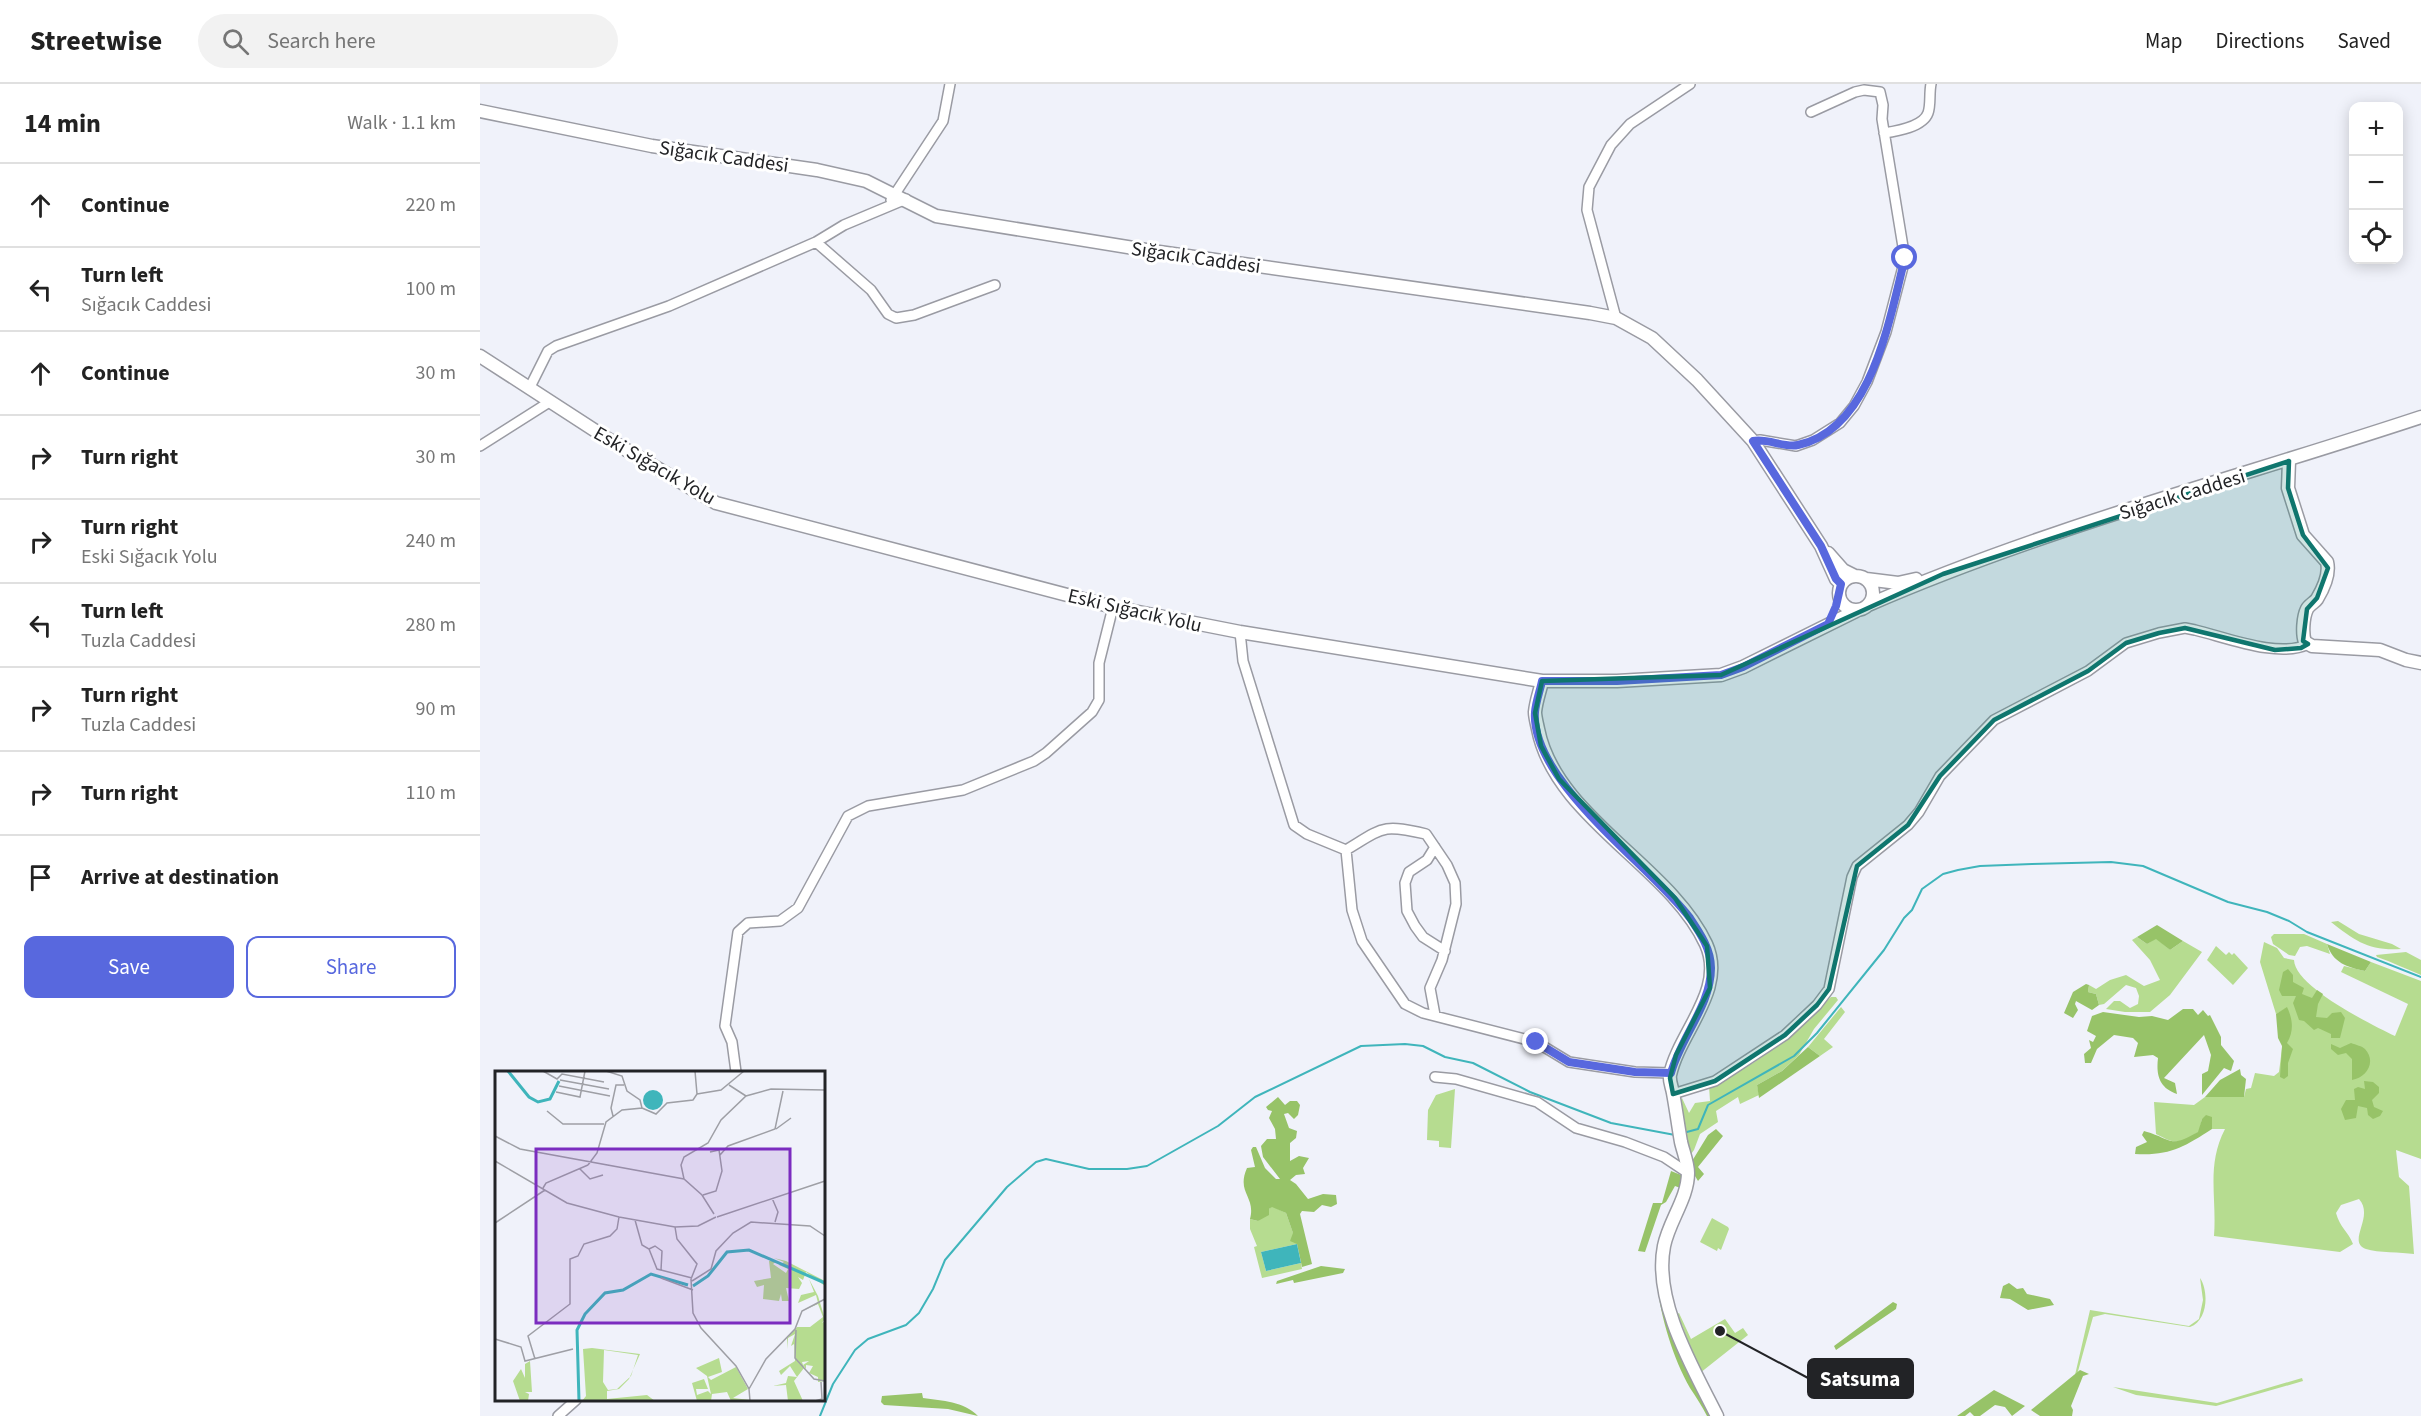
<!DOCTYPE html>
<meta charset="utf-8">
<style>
body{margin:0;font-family:"Source Sans 3",sans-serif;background:#f2f2f2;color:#222}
.controls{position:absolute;right:18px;top:18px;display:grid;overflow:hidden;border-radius:12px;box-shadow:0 3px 15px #0003}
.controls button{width:54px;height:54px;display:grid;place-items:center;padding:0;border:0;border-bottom:2px solid #e0e0e0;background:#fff;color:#222;font:30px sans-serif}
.stop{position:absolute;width:18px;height:18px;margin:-14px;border:4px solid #5868de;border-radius:50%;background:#fff}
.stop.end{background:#5868de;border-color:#fff;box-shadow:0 2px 6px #0008}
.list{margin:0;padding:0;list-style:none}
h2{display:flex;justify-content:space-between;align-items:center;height:78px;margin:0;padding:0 24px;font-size:26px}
h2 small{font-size:20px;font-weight:400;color:#767676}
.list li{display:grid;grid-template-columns:39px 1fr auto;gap:18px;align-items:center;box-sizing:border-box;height:84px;padding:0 24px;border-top:2px solid #e0e0e0}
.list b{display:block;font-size:22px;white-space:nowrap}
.list p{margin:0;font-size:20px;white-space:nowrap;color:#767676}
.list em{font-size:20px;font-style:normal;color:#767676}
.actions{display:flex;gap:12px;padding:18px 24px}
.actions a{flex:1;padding:14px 0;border:2px solid #5868de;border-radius:12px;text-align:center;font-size:21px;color:#5868de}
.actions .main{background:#5868de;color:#fff}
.icon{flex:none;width:33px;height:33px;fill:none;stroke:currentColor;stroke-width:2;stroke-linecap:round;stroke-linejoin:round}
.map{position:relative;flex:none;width:1941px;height:1332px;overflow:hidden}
header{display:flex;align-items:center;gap:36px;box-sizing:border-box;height:84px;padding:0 30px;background:#fff;border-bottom:2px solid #e0e0e0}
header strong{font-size:28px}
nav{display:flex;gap:33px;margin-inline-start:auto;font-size:21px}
.search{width:420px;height:54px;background:#f2f2f2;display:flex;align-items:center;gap:15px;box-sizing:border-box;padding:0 21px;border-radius:33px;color:#767676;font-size:22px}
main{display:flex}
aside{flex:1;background:#fff}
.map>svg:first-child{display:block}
</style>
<header>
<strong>Streetwise</strong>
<div class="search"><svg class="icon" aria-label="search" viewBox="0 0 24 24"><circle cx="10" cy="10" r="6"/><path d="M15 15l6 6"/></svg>Search here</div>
<nav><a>Map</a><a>Directions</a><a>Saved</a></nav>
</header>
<main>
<aside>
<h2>14 min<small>Walk · 1.1 km</small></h2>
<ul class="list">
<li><svg class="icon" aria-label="ahead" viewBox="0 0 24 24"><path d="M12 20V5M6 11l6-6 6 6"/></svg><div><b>Continue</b></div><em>220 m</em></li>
<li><svg class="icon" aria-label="left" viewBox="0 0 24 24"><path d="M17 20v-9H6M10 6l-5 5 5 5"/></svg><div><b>Turn left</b><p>Sığacık Caddesi</p></div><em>100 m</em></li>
<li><svg class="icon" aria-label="ahead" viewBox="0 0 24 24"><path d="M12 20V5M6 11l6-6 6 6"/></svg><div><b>Continue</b></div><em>30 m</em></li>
<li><svg class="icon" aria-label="right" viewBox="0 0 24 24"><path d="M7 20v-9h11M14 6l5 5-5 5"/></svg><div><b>Turn right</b></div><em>30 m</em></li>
<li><svg class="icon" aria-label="right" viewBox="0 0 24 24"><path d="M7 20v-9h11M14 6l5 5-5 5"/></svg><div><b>Turn right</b><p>Eski Sığacık Yolu</p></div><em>240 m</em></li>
<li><svg class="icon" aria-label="left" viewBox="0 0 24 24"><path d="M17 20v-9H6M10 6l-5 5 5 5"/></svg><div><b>Turn left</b><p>Tuzla Caddesi</p></div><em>280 m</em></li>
<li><svg class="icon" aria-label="right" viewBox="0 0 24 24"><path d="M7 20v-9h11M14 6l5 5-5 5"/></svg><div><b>Turn right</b><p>Tuzla Caddesi</p></div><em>90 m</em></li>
<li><svg class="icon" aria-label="right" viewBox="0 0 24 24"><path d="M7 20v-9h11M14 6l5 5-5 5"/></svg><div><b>Turn right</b></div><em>110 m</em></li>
<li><svg class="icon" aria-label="arrive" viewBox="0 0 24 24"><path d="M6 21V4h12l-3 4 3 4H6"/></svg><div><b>Arrive at destination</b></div></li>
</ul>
<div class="actions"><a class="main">Save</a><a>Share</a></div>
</aside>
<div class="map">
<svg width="1941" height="1332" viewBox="0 0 1941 1332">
<rect width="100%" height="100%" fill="#f0f2fa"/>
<path fill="#b6dc90" d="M1858,837L1879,850L1912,860L1921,865C1889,867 1875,857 1851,838Z
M1794,850H1824L1847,860L1850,870L1827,862L1820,863L1815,872L1809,871L1793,860L1791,853Z
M1657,853L1667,860L1676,854L1690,866L1703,857L1722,868L1690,911L1670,928H1645L1626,925L1634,917H1640L1650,924L1658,920L1659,912L1656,904L1646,901L1624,920L1619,921L1616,910L1608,908L1609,901L1616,905L1630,896L1646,891L1664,902L1680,896L1670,876L1652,856Z
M1784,858L1797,864L1804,874L1814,876C1815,903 1892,941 1915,952L1928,920L1861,888L1864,882L1885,887L1891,878L1941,897V1075L1916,1066L1919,1093L1929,1102L1934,1170C1921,1168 1898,1169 1886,1165C1866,1158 1895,1133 1879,1115L1861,1121L1856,1129C1860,1144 1868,1147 1873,1160L1860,1168L1734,1152C1737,1113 1726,1082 1745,1045H1732V1033L1722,1035L1719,1048C1698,1060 1697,1061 1676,1050L1674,1018L1714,1021L1725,1013H1764L1766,1005L1771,1004L1775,989L1794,992L1799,988L1807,924L1796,930L1780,878Z
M1736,862L1746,871L1749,868L1752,871L1754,869L1768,884L1753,901L1727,876Z
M1926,868L1941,876V891C1926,885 1912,878 1897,873L1896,871Z
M1351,913H1356L1358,916L1334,945L1319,971L1302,987L1277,1001L1279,1011L1260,1020L1258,1013L1236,1027L1238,1038L1220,1050L1214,1066L1208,1074L1197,1024L1202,1014L1209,1029L1215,1019L1230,1017L1229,1002L1273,979L1302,959Z
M1361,923L1365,928L1344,955L1353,963L1340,972L1328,963Z
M975,1005L971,1064L959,1063V1057L947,1056L948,1026L956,1011Z
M792,1122L806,1129L817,1160L781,1168L786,1187L821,1179L822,1185L782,1194L774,1163L777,1162L770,1145V1135L778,1137Z
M1232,1134L1248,1143L1249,1145L1241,1166L1238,1164L1237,1167L1220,1158Z
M1720,1194C1729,1207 1728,1237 1710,1243L1625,1230L1613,1233L1597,1291H1595L1610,1226L1709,1242L1719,1235L1723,1216Z
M1199,1229L1211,1255L1245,1235L1255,1249L1263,1244L1268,1251L1220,1289L1202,1241L1195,1231Z
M1822,1294L1823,1297L1736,1322L1656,1311L1633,1303L1737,1319Z"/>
<path fill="#97c368" d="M1677,841L1703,857L1690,866L1676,855L1667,860L1657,853Z
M1847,860L1891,878L1885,887C1867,883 1853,879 1847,860Z
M1808,885L1813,891V898L1824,904L1822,910L1832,914L1837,906L1843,910L1838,920L1836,933L1847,934L1852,929L1861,928L1865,934L1860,954H1851V950L1838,944L1834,946L1824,937L1819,936L1813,919L1816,912H1802L1799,906L1803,888Z
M1606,900L1609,901L1608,908L1616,910L1619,921L1612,926L1596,917L1595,920L1598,926L1593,934L1584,929L1593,908Z
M1807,923C1813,936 1814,947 1807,959L1813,965L1808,979V992L1804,995L1800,993L1802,962L1798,954L1796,930Z
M1703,925H1713L1718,931L1723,926L1728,932L1730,931L1741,953V961L1754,977L1751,987L1744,984L1722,1011V990L1728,987L1731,971L1724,951L1684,994L1695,999L1697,1010C1679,1004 1676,991 1678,974L1673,971L1654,973L1658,959L1653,954L1634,951L1617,965L1611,979H1605L1604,970L1611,964L1609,956L1613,958L1616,952L1607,947L1612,932L1623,928L1659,933L1672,932L1688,936Z
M1871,959C1876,961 1882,962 1885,965C1897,978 1886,994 1872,996V975L1866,969L1858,971L1851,965V960L1860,964Z
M1328,963L1340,972L1279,1014L1277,1001L1302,987Z
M1760,985L1761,991L1766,995L1764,1013H1725L1740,996Z
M1884,997L1893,998L1899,1003V1009L1892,1016L1894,1023L1903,1027L1900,1032L1893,1035L1888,1031L1887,1024L1878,1022L1876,1034L1865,1036L1861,1025L1866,1016H1875L1874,1005L1878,1003L1885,1005Z
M798,1013L805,1021L810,1017H817L820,1021L818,1031L814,1035L808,1029L804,1030L809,1044L817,1047L816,1054L810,1059V1077L819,1072L829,1074L823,1084L825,1090L816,1091L810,1096L816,1100L828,1115L843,1110L856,1111L857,1120L851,1123L842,1121L834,1128L822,1127L820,1130L832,1180L822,1183L817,1160L810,1157L813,1149L806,1129L792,1123L789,1125V1131L778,1137L770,1135C776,1112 756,1109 767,1084L775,1083L771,1066L773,1063H776L785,1084L796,1095H800L783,1073L781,1062L787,1055H796L795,1045L789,1034L792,1027L788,1026L786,1023Z
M1726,1031L1732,1033V1045C1704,1063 1690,1072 1655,1070L1656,1063L1667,1058L1662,1051L1664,1047C1693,1055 1688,1065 1718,1048L1722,1035Z
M1236,1045L1243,1052L1218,1083L1224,1090L1218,1097L1209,1082L1228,1051Z
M1191,1087L1201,1091L1204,1095L1203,1105L1195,1102L1186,1118L1181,1121L1165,1168L1158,1167L1173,1119H1182Z
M841,1182L865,1185L863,1189L814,1199L813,1196L796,1200L797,1197Z
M1180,1199L1230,1332H1227C1222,1322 1216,1313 1210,1304C1193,1274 1181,1234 1177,1200Z
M1529,1199L1537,1205L1543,1204L1547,1210L1570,1215L1574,1221L1548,1226L1530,1215L1520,1214L1523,1202Z
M1413,1218L1417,1220L1416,1225L1356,1266L1354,1262Z
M1600,1286L1609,1290L1603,1292L1591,1322L1593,1326L1592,1332H1560L1551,1326Z
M1514,1306L1545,1322L1532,1332L1525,1323L1515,1321L1500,1332H1494L1490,1328L1485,1332H1477Z
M442,1309L443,1314C463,1317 483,1317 498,1332L468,1325L404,1321L401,1318L402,1312Z"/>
<path fill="#3fb5bb" d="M817,1160L821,1179L786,1187L781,1168Z"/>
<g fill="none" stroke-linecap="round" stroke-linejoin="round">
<path stroke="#3fb5bb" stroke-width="2" d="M1203,1049L1218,1045L1228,1021L1314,972L1337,949L1404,866L1424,834L1432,826L1442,805L1463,790L1478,786L1500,782L1552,780L1631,778L1663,782L1748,818L1787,828L1809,837L1827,848L1941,893
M340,1332L353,1300L375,1266L388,1255L426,1241L439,1229L453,1205L465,1176L527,1103L556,1078L566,1075L609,1085H647L667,1082L738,1042L775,1013L881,962L925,960L943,962L965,973L993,979L1050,1008L1131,1039L1195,1051"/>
<defs>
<path id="street" d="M1404,49C1417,47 1443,43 1448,29C1451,21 1449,9 1451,0
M411,116L463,37L470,0
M336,158L391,206L408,230L416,234L434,231L515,201
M1136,234L1107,126L1109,103L1131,61L1150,40L1210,0
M50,303L68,267L76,262L189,222L336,158L364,141L426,115
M1273,357L1280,356L1316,362L1333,356L1360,339L1374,322L1387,298L1406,248L1425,175L1402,35L1403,21L1400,8L1384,6L1375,8L1331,28
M0,362L71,317
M760,548L763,577L814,741L827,750L866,766L872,826L882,857L925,920L943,929L1056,958L1089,978L1155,988L1191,989
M955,763L947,776L929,788L925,799L927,827L935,842L943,853L965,867
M866,766C904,743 902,740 946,750L967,781L975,799L976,820L962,876L950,904L955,931
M256,988L252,958L245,942L258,848L268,839L300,837L318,824L368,732L388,722L483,706L554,677L566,669L612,628L619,616V579L633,523
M955,993L976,995L1057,1018L1096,1044L1145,1058L1184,1073L1208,1089
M1193,1010L1235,997L1305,951L1337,921L1349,905L1372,793L1377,782L1428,741L1439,728L1460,692L1514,636L1608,587L1646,559L1679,549L1705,544L1715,546C1745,553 1800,575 1828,560
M78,1332L96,1316"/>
<path id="secondary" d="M0,27L172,62L337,86L386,97L456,132L672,167L1110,229L1136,234L1172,254L1217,296L1273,357L1341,462L1356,495L1361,500
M0,272L128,355L236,419L633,523L760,548L1062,597H1137L1241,591L1263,583L1378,526
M1809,377L1808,404L1823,451L1847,478C1850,490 1843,505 1837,515C1835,518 1829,521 1827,525C1823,533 1822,550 1825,558L1832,562L1900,566L1926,576L1941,579
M1348,469L1363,486L1375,492
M1359 509a17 17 0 1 1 34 0a17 17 0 1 1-34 0Z
M1386,495L1418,499L1436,495
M1388,521C1565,444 1757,394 1941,333
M1062,597C1060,607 1056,617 1055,628C1055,633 1057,640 1058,645C1075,733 1190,782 1226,860C1247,906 1199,948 1190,991C1189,997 1192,1003 1193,1009C1196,1025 1198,1041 1201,1058C1203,1067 1208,1079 1208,1089C1208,1114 1189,1137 1184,1162C1173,1217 1213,1284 1237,1332"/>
</defs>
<use href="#street" stroke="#9a9ba3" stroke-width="12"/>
<use href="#secondary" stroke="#9a9ba3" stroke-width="15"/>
<use href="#street" stroke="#fff" stroke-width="9"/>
<use href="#secondary" stroke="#fff" stroke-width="12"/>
</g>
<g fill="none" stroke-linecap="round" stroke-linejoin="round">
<path stroke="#5868de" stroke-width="8" d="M1056,958L1089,978L1155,988L1191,989C1201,953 1231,921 1231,884C1231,865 1220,849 1210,834C1170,781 1050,697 1055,628C1056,617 1060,607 1062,597H1137L1241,591L1263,583L1348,540L1356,522L1361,500L1356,495L1341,462L1273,357C1288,354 1304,364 1318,361C1392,345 1409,236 1425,174"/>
</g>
<path fill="#0f766e" fill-opacity="0.2" stroke="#0f766e" stroke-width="4.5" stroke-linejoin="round" d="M1809,377L1808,404L1823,451L1848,484L1837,514L1827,525L1823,557L1828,560L1821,564L1795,566L1705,544L1679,549L1646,559L1608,587L1514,636L1460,692L1428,741L1377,782L1349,905L1337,921L1305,951L1235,997L1193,1010L1190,994L1196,971L1230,904L1227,862L1195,814L1079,695L1061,662L1055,629L1062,597L1241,591L1463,490Z"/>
<g text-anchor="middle" stroke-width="6" stroke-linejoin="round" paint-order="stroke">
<g font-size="20" fill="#222326" stroke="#fff">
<text transform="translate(244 72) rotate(8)" y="7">Sığacık Caddesi</text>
<text transform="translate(716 173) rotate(8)" y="7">Sığacık Caddesi</text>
<text transform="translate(175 381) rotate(30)" y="7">Eski Sığacık Yolu</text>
<text transform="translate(1702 410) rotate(-17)" y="7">Sığacık Caddesi</text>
<text transform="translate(655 526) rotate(13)" y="7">Eski Sığacık Yolu</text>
</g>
</g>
<g transform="translate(15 987)">
<rect width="330" height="330" fill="#f0f2fa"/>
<path d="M279,187L291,190L330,210V215L311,201L308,209L303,206L307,212L304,218L291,217L294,230H287L286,223L284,230L268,228L269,214L262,216L259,210L276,207L274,190H282L278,193L291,202L293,198L284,194L289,191ZM314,208L323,225L330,248L327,252L330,250V310L323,311V306L314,302L318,295L311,294V298L308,294L314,290L307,291L309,297L299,310L308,330H293L291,314L278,315L291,312L293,305L302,306L295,295L286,304L284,300L300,290L299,273L296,275L300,263L293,267V278L292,267L302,256H315L328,246L323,233L305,241L323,232L321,224L303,232L306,224L319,221ZM97,277L145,283L134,308L124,318L112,320V328L152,324L160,330H87L91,325L88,278ZM109,279L143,284L136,305L122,318L113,319L108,311ZM224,287L227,301L240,294L227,301L213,306L216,309L241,296L253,318L238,327L255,329L236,330L232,321L217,323L216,330H202L197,312L209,308L213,318H201L202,324L213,320L216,323L212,305L201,297ZM35,290L37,321H30L34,323L33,330H25L18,310L26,298L30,307V293Z" fill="#b6dc90" fill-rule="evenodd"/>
<path d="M148 29a10 10 0 1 1 20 0a10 10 0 1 1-20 0Z" fill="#3fb5bb"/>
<path fill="none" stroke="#3fb5bb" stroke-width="3" d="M13,0L34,26L43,31L55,28L64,10M198,215L213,205L232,181L254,179L330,212M84,330L82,259L90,243L110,222L128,219L156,203L193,214"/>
<path fill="none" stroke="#9e9fa5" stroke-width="1.5" d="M48,0L62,8L67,3L109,11M65,9L114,18M234,14L251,25M64,15L115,25M61,21L85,26L90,0M202,23L226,19L249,0M147,37L161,43L172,32L198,29L202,23L200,0M52,40L68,53H109M118,45L116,37L121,14H129M281,58L296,47M0,65L25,78L189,108L207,124L219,143M225,84L233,75L280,58L288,20M0,90L72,132L124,146L180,156L203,155L221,146M93,94L102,82L111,51L127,39L147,37L145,29L132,20L127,5L111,0M85,98L95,108L108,104M189,108L186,94L189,86L213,72L226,49L251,25L276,18L330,19M48,117L51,112L93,94M208,124L221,120L227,100L224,79L215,81M277,127L283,141L280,151M222,146L330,110M140,149L147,174L154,178L162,198L197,207M0,152L50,119M180,156L182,168L202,193L196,208L198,242L206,257L241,295L254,318L255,330M154,178L160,175L167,180L166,199M166,207L198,219M197,210L216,198L221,180L238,162L256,151L315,155L330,165M301,259L300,287L319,308L330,310M0,268L26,276L30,290L78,278M40,288L33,265L75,233V188L83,185L89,173L115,165L122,158L124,146M254,318L271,288L300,258L307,240L330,228M320,330L327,328L326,311"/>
<path fill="#7b2cbf" fill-opacity="0.15" stroke="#7b2cbf" stroke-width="3" d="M41,78H295V252H41Z"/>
<rect width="330" height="330" fill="none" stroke="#222326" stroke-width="3"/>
</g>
<path fill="none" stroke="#222326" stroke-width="2" d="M1240 1247L1328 1294"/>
<circle fill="#222326" stroke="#fff" stroke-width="2" cx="1240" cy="1247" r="6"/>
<rect fill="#222326" stroke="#222326" stroke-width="2" x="1328" y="1275" width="105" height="39" rx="6"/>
<g font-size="21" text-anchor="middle" font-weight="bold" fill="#fff">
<text x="1380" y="1302">Satsuma</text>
</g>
</svg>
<div class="controls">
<button>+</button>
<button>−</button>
<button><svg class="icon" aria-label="locate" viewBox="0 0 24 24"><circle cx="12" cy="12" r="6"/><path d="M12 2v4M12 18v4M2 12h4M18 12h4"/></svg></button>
</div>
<div class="stop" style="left:1425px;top:174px"></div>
<div class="stop end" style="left:1056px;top:958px"></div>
</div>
</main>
